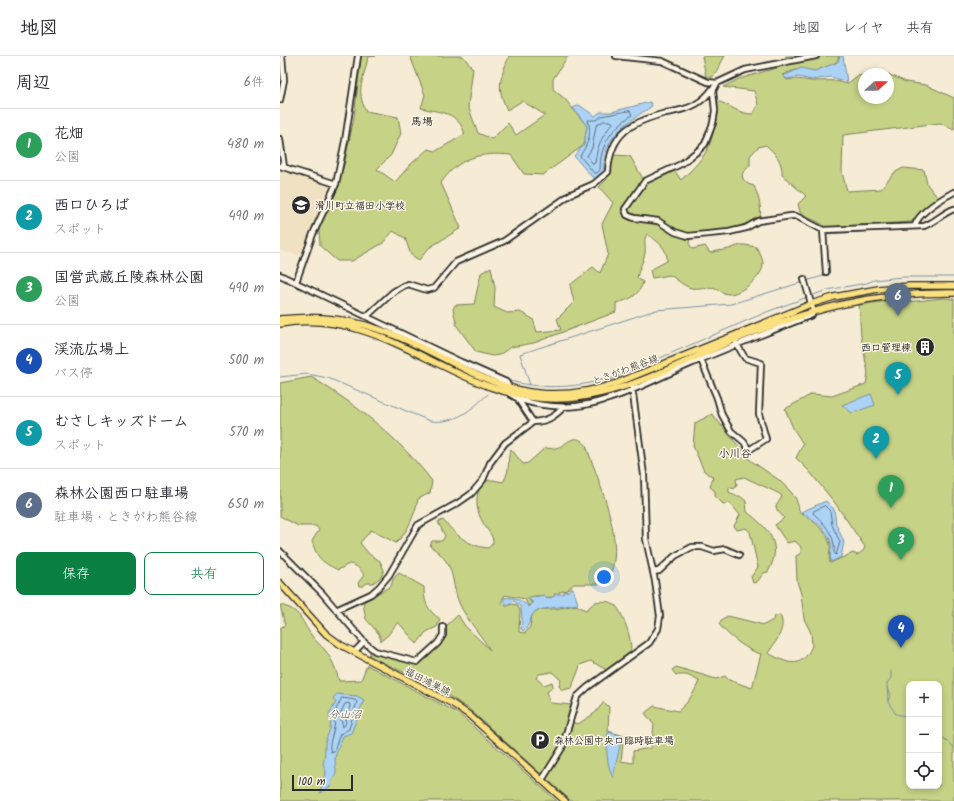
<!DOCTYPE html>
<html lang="ja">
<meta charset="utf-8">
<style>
body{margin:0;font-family:Kalam,"Klee One",sans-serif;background:#f7f7f7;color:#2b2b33}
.controls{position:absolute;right:12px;bottom:12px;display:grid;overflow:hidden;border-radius:8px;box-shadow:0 2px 6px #0003}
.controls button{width:36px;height:36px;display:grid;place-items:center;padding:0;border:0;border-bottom:1px solid #e1e1e2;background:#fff;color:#2b2b33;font:20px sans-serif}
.compass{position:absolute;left:578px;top:12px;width:36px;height:36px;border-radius:50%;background:#fff;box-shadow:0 2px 6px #0003;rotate:69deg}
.scale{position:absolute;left:12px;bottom:10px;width:61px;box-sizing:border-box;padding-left:4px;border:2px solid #2b2b2b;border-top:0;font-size:11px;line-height:14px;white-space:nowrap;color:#2b2b2b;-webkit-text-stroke:3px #fcf5e5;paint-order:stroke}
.you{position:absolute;left:324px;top:521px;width:14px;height:14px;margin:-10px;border:3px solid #fff;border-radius:50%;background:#1a73e8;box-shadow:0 0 0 6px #1a73e833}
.badge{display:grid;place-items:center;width:26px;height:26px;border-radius:50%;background:#0b8043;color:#fff;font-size:13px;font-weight:700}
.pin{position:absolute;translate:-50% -33px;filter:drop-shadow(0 1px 2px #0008)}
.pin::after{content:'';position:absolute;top:21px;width:14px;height:12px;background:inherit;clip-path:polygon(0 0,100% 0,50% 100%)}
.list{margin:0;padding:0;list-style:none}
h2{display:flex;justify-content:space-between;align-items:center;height:52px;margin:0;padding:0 16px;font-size:17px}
h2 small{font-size:13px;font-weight:400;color:#7c7c81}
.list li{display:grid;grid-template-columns:26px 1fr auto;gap:12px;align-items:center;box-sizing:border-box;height:72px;padding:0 16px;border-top:1px solid #e1e1e2}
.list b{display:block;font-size:15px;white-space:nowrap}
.list p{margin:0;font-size:13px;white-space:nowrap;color:#7c7c81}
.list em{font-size:13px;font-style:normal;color:#7c7c81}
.actions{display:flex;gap:8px;padding:12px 16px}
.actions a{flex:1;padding:9px 0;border:1px solid #0b8043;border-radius:8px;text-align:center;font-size:14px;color:#0b8043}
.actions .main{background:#0b8043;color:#fff}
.icon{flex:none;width:22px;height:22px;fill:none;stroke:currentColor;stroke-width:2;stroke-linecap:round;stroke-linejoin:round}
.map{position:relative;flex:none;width:674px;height:745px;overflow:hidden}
header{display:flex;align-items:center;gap:24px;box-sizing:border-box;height:56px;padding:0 20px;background:#fff;border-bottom:1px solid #e1e1e2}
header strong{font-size:19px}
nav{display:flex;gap:22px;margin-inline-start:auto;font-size:14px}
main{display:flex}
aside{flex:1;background:#fff}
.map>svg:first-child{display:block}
</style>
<header>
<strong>地図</strong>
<nav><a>地図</a><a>レイヤ</a><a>共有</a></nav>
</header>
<main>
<aside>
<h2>周辺<small>6件</small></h2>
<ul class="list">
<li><span class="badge" style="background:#2e9e5b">1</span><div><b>花畑</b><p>公園</p></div><em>480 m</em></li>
<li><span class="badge" style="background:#0f9aa8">2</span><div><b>西口ひろば</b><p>スポット</p></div><em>490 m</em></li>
<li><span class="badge" style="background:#2e9e5b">3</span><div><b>国営武蔵丘陵森林公園</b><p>公園</p></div><em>490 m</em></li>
<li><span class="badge" style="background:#1a4fb4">4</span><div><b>渓流広場上</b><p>バス停</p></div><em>500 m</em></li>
<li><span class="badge" style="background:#0f9aa8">5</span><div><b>むさしキッズドーム</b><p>スポット</p></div><em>570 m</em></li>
<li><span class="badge" style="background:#5c6f8a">6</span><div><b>森林公園西口駐車場</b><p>駐車場 · ときがわ熊谷線</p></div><em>650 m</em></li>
</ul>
<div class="actions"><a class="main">保存</a><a>共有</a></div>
</aside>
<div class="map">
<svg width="674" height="745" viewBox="0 0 674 745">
<rect width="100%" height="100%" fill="#f6ecd5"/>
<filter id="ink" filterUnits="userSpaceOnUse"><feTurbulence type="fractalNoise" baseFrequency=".025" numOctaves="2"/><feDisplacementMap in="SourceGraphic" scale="8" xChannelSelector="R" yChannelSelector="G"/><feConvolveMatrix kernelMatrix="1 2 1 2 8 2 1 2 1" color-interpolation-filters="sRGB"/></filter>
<g filter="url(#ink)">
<path fill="#efe1c2" d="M0,113L50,129L20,200L0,194Z"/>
<path fill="#c6d285" stroke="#787e58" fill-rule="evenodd" d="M81,0H96L88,1C84,24 75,33 86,55L118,61L121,77L111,99L97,113L115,126L131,108L148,93L156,95L185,78C177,55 162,57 141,52L145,39L130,0H183L193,13L188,50L198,77L212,83L228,67L236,79L265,59L242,45L227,54C216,30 220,24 229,0H288L273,23V33L285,43L307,70L304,89L263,119L244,118L231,99C200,96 179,101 161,127L181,172L149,192L139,204L131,199L125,182L113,175L103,187L72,205H57L40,190L39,173L52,145L64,109L74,62Z
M422,0H445L433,21H426Z
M506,0H559C557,12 539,10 532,18L515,14L502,19L507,24C516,22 523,24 532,25C547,25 552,23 567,28L577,20L584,19V42H608V18L626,26L646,29L674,42V73L660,67L563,79L562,116L567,135L601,133L614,117L623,112L644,114L647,128L657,141L654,146L631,166L545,171C537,163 528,164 520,156L518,148L526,140L502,119C503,106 495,97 486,89L478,91L470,100V109L462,118L463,123L468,128L474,130C478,139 482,151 480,161L454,173L411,177L409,187L412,193L425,190L430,197C437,194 443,195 449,193C463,188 460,188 476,191C479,196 483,202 483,208C484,220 461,238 449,238C443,238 440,234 435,232C428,230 419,233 411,232C404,230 396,223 390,219L372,222L370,214L387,205C388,192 377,185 367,178C363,184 366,189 365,197C364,205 358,213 357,222L363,226C359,240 349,244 336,247V256L254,287L231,291L219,299L212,300L196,296L177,270L173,253L175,249L194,248L201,217L211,211L215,232L214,251L227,257L240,256L253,263L257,276L281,274L277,263L294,246L290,229L313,211L320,217L328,198L322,168L333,147L319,131L326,124L333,99L350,100L366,128L395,115L401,124C431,96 434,86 437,45C451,49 458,58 473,58L478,48L474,35L443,31L459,23L500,11Z
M664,242L674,243V745H291L189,653L155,631L89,600L91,594C106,601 125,601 138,610L150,594L163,583L165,571L178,559L185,570L210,594C202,580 190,568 182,553C168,527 180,510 150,490L152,485H162L165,480L158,466L163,464C176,479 188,490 208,492L213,487C213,479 209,477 205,470C195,455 194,440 203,425L213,424L223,426C232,413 226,400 231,393L243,408L248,407L265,392C268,392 272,393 275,392C288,390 293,374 306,389C317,423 353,499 323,528H294L287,534L279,536L278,541C267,543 257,537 247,542L252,547L248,550L245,543L225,539L222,544V548L227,550L232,548L237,549L240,554L239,576L245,577L250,571L252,558L259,553H274L296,549L306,554L315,546C322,545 330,544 336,550C343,557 354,588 350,597C346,606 335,610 328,615L311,605L300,609C298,618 294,623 292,632L282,634L279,630L281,624L272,616L259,618L256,622L264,629L272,626L273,631L267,636L270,647L292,649L291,666L298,668L315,657L324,646L329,651L328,675L344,680L341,705L353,707V695L371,692L374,669L365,657L374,650L398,655C409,646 414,637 419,625L407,619H396L392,614L396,611L436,623L445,620L449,624L472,632L481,598C469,596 446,578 439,568L442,563L448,560L484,569L493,564L495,560L500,559C507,572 495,587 488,597C507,607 521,615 532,590L531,577L524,563L521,538L517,525L516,500L521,497V491L515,485L507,487L495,469L504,462L497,454L496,450L502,441L500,438L464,421L456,423L457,429L454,433L449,431V436L456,440H460L466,445L467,456C488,472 504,488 488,516L484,517L477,526L473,527L471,521L478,511L470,476L466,472L457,474L454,470L460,459L450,447L443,448L435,440V435L430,431L433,421L424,415L413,390L415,367L432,358L470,404L499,424L511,436L516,443L520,457C532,464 546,473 550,488C551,494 548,500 550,507L573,497L577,499L583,495L585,491L555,447L529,415L516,402L523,388L513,372L505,353L532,338L552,340L586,328L588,317L581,281L579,249L619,243L626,246ZM629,628H659V730H629Z
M31,321C77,349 119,382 152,425L150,437L138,443C135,458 128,476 116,487L91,474L80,487L89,498L100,505L104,514L101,521L93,527H87L83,530H79L78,527L84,519C80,512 76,509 69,508L58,514C42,506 37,503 32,485L39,474L36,470H18L0,460V327Z
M119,517L144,531C144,546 147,554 160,563L157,571L146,576L137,588L118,566L108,579L101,585L99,578L86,563L83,548L86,544L111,530L113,523Z
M0,549C22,554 20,564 32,580C35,585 41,589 45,594C52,603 56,613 59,625L81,624L87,609L178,657L277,745H0V572L5,569Z"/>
<path fill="#acd3f6" stroke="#7890a5" d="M560,0H563L567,26L551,21L532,24L518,21L507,23L503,20L521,12L535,15L558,6Z
M370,46L372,50C346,68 322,80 324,116L316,123L312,121L294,100L304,89L307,70L293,52L299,49L315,60L320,56H331Z
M591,338L595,349L572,357L562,349Z
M546,445L554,453L556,468L564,486L561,501L551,506C549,499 552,493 551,487C547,472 533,463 521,456Z
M291,532H293L298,548L257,554C248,560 252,570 243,575L241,573L242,565L241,551L234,545L228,549L224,546V542C233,540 243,545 249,551L253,547L249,542L264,539L267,543L275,540L274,538H283L284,536L289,535Z
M57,638L77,640L84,644C79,655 76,666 71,677L63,680C61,687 56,695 55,702C55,712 59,716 51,726L52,729L40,737C42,726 50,719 43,708C45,701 45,695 45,688C47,677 54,671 49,659L56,646L53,642Z
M328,676L342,680L333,722C326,706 326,693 328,676Z"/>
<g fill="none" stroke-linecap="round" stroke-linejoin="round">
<path stroke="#5f6e7c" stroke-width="1" d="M350,55L352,59C331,73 320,89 320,114L317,117H314L300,100C308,87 312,80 308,64H316L322,60Z
M324,65H331L333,67C322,80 317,90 315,107L313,108L307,100L312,92L316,70Z
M545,450L550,455L552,469L560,486L556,499L554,497C556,480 545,468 533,457L534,455Z
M62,642L75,644L77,646L69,673L60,678L54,695L51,696C46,688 58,672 54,659Z
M65,648L69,647L70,650L65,669L63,671L60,660Z"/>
<path stroke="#7890a5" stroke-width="1" d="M644,167L674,149
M545,178L633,173
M526,225L543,220L542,178
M531,240L547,234L587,227L594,224L622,221H674
M0,321L27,318L48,322L150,365C176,368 191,354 208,338
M226,324C258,333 293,333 325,323L329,324L489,255L528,241
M250,329L240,298L376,254L451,248L523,226
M611,615V622L607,627L608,646L616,658L629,661
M607,632L611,638L608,645
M659,680L665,683L674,692"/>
<defs>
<path id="minor" d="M336,0L382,5L428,26L437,27L465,14L536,0
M437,27L433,35L435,55L433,67L425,88L419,94L401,108L365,125L345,153L347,159L354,162L378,165L395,176L408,180L449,176L466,172L478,165L511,160H516L543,174L644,170C655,166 663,157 674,153
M0,44L4,24L2,0
M0,83L4,111
M0,110L56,128
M635,169C640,155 661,143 674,136
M543,174L546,216
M0,219L181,306L226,326L228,329L230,338C245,349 278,352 297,350C336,345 373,324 408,309C449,291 491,275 532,259L533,254L524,223
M16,226L33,178L56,128L65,85L78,0
M87,260L113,236L123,230L128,228L147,234L154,232L176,206L224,185L291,138L314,128L328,116C330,77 351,66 386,57C396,55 407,54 416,48C423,44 428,39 433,32
M421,304L437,342L442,359L451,375L464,386L469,394L486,383L479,358L481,307L465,302L456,287
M253,366C268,365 274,361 284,351
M0,495L42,537L84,586L95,595L137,606L158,587L163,579V571
M373,516L379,515L395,500L412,491H422L434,495L445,493L459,499
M56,554L91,538L99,531L109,519L138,469L178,447L191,438L203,424L210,407L225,387L253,366L239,345
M74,596L84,586
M262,724L282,692L297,641L308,631L369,587L378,573L380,560L375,525L366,483L364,419L352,331"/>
<path id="major" d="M0,263C28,260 57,261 85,269C181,297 225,364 337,327L531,248L554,241L598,233L630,230H674
M0,268C105,249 176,344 276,343C337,343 399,307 454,284C530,253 591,236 674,237
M0,527L46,578L61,589L173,648L189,659L285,745"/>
</defs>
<use href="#minor" stroke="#2b2b2b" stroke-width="8"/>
<use href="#major" stroke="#2b2b2b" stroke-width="8"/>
<use href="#minor" stroke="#fcf5e5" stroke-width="4.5"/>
<use href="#major" stroke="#fbe080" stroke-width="5.5"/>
</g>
</g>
<defs>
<symbol id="school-disc" viewBox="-11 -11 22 22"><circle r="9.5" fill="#2b2b2b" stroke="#fcf5e5"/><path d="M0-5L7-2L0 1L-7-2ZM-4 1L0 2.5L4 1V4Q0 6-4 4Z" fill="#fff"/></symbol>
<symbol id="building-disc" viewBox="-11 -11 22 22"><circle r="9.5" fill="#2b2b2b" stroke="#fcf5e5"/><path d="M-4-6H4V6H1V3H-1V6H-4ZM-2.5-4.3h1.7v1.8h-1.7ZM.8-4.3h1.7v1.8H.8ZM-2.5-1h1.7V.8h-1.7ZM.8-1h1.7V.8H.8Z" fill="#fff"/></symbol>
<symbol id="parking-disc" viewBox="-11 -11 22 22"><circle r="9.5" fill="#2b2b2b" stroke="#fcf5e5"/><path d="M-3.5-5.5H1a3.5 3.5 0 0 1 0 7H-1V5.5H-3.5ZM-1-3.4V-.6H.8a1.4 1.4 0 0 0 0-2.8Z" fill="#fff"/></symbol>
</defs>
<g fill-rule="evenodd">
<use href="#school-disc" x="10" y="138" width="22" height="22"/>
<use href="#building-disc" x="634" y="280" width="22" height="22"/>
<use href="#parking-disc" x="249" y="673" width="22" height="22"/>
</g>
<g text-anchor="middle" stroke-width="3" stroke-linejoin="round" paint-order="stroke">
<g font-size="10" font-weight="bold" fill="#2b2b2b" stroke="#fcf5e5" text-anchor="start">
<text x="35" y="153">滑川町立福田小学校</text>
<text x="631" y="295" text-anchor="end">西口管理棟</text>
<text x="274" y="688">森林公園中央口臨時駐車場</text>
</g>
<g font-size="10" fill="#2b2b2b" stroke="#fcf5e5">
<text transform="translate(345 313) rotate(-20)" y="4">ときがわ熊谷線</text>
<text transform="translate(148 625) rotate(27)" y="4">福田鴻巣線</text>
</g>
<g font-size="11" font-weight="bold" fill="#2b2b2b" stroke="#fcf5e5">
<text x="142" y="69">馬場</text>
<text x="455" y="401">小川谷</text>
</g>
<g font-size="11" font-style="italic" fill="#4b555e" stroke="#fcf5e5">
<text x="65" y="662">分山沼</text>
</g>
</g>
</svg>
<div class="controls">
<button>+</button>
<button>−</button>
<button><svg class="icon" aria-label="locate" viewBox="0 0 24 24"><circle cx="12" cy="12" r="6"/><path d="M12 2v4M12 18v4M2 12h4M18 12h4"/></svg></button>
</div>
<svg class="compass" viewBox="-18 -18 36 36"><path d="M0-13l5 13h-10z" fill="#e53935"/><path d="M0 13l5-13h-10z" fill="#7c7c81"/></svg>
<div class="scale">100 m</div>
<div class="you"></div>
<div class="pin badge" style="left:611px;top:452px;background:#2e9e5b">1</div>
<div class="pin badge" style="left:596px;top:403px;background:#0f9aa8">2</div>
<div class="pin badge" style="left:621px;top:504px;background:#2e9e5b">3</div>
<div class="pin badge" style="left:621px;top:592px;background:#1a4fb4">4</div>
<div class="pin badge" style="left:618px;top:339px;background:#0f9aa8">5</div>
<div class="pin badge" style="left:618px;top:260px;background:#5c6f8a">6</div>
</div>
</main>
